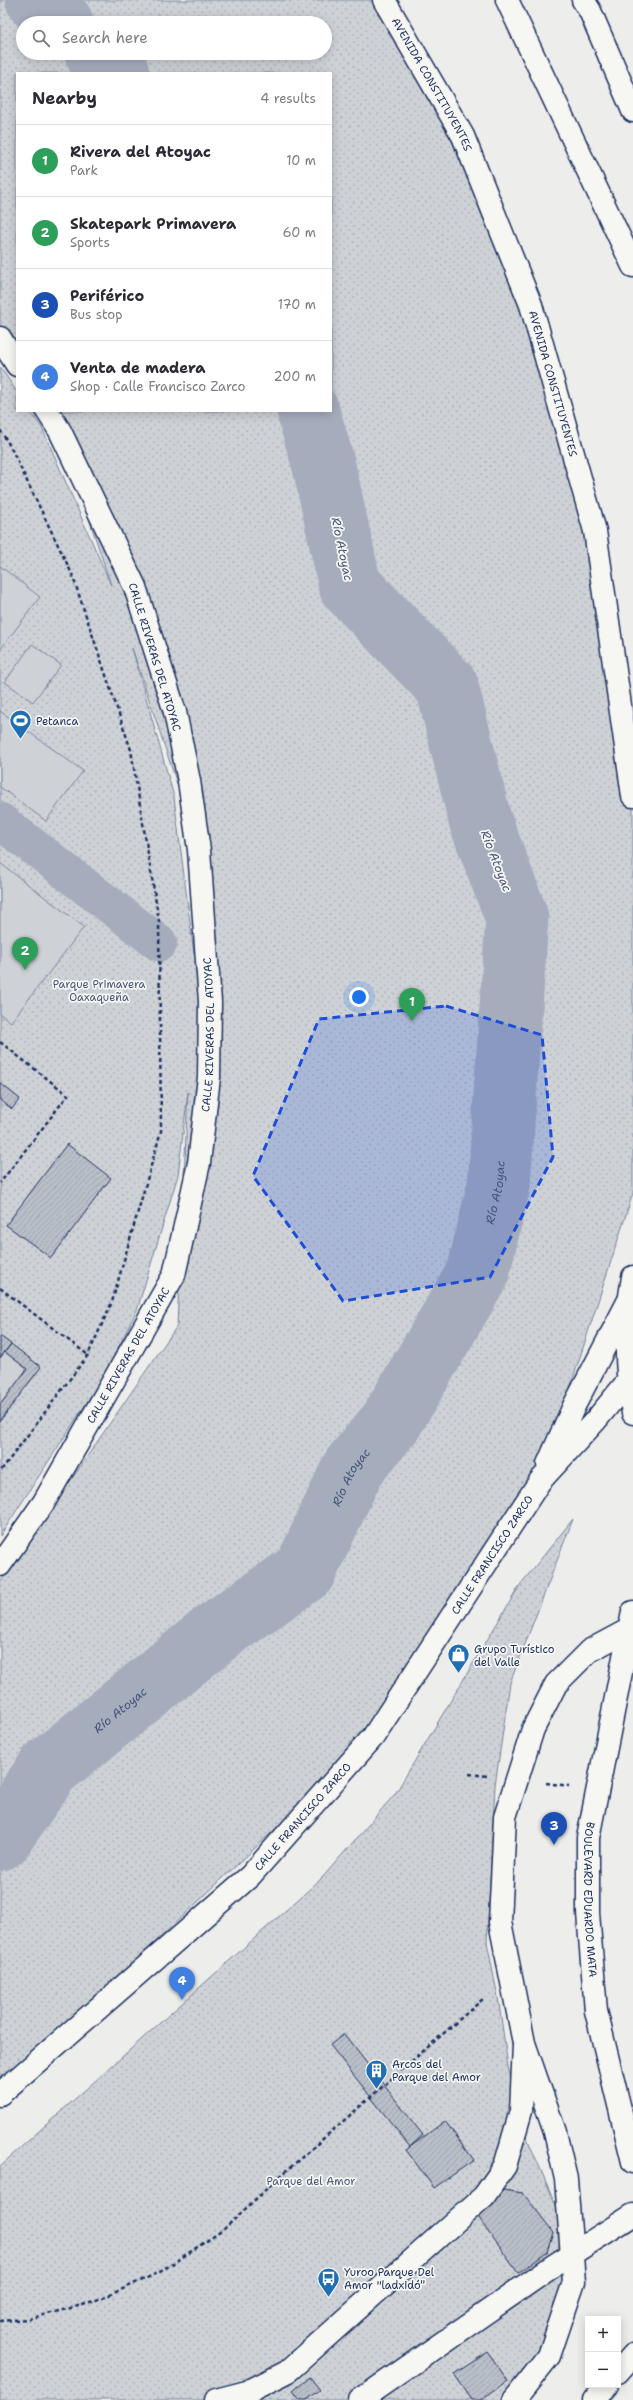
<!DOCTYPE html>
<meta charset="utf-8">
<style>
body{margin:0;font-family:"Shantell Sans",sans-serif;background:#f2f2f3;color:#2b2b33}
.controls{position:absolute;right:12px;bottom:12px;display:grid;overflow:hidden;border-radius:0px;box-shadow:0 2px 10px #0003}
.controls button{width:36px;height:36px;display:grid;place-items:center;padding:0;border:0;border-bottom:1px solid #e1e1e2;background:#fff;color:#2b2b33;font:20px sans-serif}
.you{position:absolute;left:359px;top:997px;width:14px;height:14px;margin:-10px;border:3px solid #fff;border-radius:50%;background:#1a73e8;box-shadow:0 0 0 6px #1a73e833}
.badge{display:grid;place-items:center;width:26px;height:26px;border-radius:50%;background:#1f6fb2;color:#fff;font-size:13px;font-weight:700}
.pin{position:absolute;translate:-50% -33px;filter:drop-shadow(0 1px 2px #0008)}
.pin::after{content:'';position:absolute;top:21px;width:14px;height:12px;background:inherit;clip-path:polygon(0 0,100% 0,50% 100%)}
.list{margin:0;padding:0;list-style:none}
h2{display:flex;justify-content:space-between;align-items:center;height:52px;margin:0;padding:0 16px;font-size:17px}
h2 small{font-size:13px;font-weight:400;color:#7c7c81}
.list li{display:grid;grid-template-columns:26px 1fr auto;gap:12px;align-items:center;box-sizing:border-box;height:72px;padding:0 16px;border-top:1px solid #e1e1e2}
.list b{display:block;font-size:15px;white-space:nowrap}
.list p{margin:0;font-size:13px;white-space:nowrap;color:#7c7c81}
.list em{font-size:13px;font-style:normal;color:#7c7c81}
.icon{flex:none;width:22px;height:22px;fill:none;stroke:currentColor;stroke-width:2;stroke-linecap:round;stroke-linejoin:round}
.map{position:relative;flex:none;width:633px;height:2400px;overflow:hidden}
.search{position:absolute;background:#fff;box-shadow:0 2px 10px #0003;left:16px;top:16px;width:316px;height:44px;display:flex;align-items:center;gap:10px;box-sizing:border-box;padding:0 14px;border-radius:22px;color:#7c7c81;font-size:15px}
.panel{position:absolute;background:#fff;box-shadow:0 2px 10px #0003;left:16px;top:72px;width:316px;height:340px;border-radius:0px}
.map>svg:first-child{display:block}
</style>
<div class="map">
<svg width="633" height="2400" viewBox="0 0 633 2400">
<defs>
<pattern id="grass-dots" width="8" height="8" patternUnits="userSpaceOnUse"><rect width="8" height="8" fill="#ced2d7"/><path d="M2 2h.1M6 6h.1" fill="none" stroke="#b0b5bb" stroke-width="1.8" stroke-linecap="round"/></pattern>
<pattern id="building-hatch" width="6" height="6" patternUnits="userSpaceOnUse"><rect width="6" height="6" fill="#b9bfc8"/><path d="M-1 1l2-2M0 6l6-6M5 7l2-2" fill="none" stroke="#9ea4ae"/></pattern>
</defs>
<rect width="100%" height="100%" fill="#edeeec"/>
<filter id="ink" filterUnits="userSpaceOnUse"><feTurbulence type="fractalNoise" baseFrequency=".025" numOctaves="2"/><feDisplacementMap in="SourceGraphic" scale="8" xChannelSelector="R" yChannelSelector="G"/><feConvolveMatrix kernelMatrix="1 2 1 2 8 2 1 2 1" color-interpolation-filters="sRGB"/></filter>
<g filter="url(#ink)">
<path fill="url(#grass-dots)" stroke="#74809a" fill-rule="evenodd" d="M0,0H381L519,275L595,531L633,796V1193L540,1481L373,1737L0,2088V1583L177,1326L188,1092L178,1175L137,1310L104,1376L0,1536V367L17,392V411H30L42,428L111,585L60,431L45,411H331V73H17V373L0,349ZM23,23H325V53H23ZM132,648L199,850L194,954L174,797Z
M573,1519L510,1683L495,1785L487,1942L499,2003L508,2067L524,2131L558,2210L570,2300L532,2381L506,2400H0V2166L322,1878L395,1794L520,1585Z"/>
<path fill="#ced2d7" stroke="#74809a" d="M0,566L40,597L0,650Z
M32,644L61,665L33,702L5,682Z
M0,711L83,771L46,821L0,787Z
M0,863L84,927L11,1022L0,1014Z
M5,1352L27,1369L0,1405V1358Z"/>
<g fill="none" stroke-linecap="round" stroke-linejoin="round">
<path stroke="#a5acbc" stroke-width="37" d="M0,821L159,943"/>
<g stroke="#a5acbc" stroke-width="63">
<path d="M37,0L62,23"/>
<path d="M96,53L118,73"/>
<path id="s1" d="M0,1839L49,1768L218,1631L305,1571L353,1468L391,1422L478,1273L499,1185L517,918L480,820L447,686L350,586L324,466L308,411"/>
</g>
</g>
<path fill="url(#building-hatch)" stroke="#1b2f5e" d="M0,1083L20,1099L12,1109L0,1100Z
M67,1144L111,1178L51,1258L6,1225Z
M0,1336L11,1344L0,1358Z
M11,1344L41,1367L0,1421V1405L27,1369L5,1352Z
M344,2034L423,2135L410,2147L330,2045Z
M445,2121L474,2160L434,2188L406,2150Z
M504,2190L523,2193L554,2233L548,2252L518,2273L474,2211Z
M488,2352L508,2381L480,2400H472L454,2374Z
M310,2377L320,2390L307,2400H300L293,2391Z"/>
<g fill="none" stroke-linecap="round" stroke-linejoin="round">
<defs>
<g id="minor">
<path d="M583,0L590,11L633,111"/>
<path d="M0,338L17,365"/>
<path d="M548,1464L574,1406L629,1300"/>
<path id="s2" d="M0,1565L44,1502L174,1275L199,1163L209,1077L210,1002L199,850L189,781L175,712L135,587L60,431L47,411"/>
<path id="s3" d="M0,2094L250,1876L373,1737L540,1481L596,1420L633,1375"/>
<path d="M216,2400L247,2392L287,2372L484,2196L505,2166L521,2111L524,2044"/>
<path d="M360,2400L553,2266L633,2215"/>
</g>
<g id="major">
<path id="s4" d="M384,0L463,136L531,305L595,531L633,796"/>
<path d="M507,0L633,266"/>
<path d="M633,1277C625,1321 625,1369 633,1413"/>
<path id="s5" d="M633,1612L588,1838V1913L596,2011L633,2162"/>
<path d="M618,2372L633,2355"/>
<path d="M514,2400L549,2356L574,2282L566,2179L555,2132L524,2043L500,1922L505,1817L533,1729L556,1684L589,1651L630,1629"/>
<path d="M594,2400L607,2385"/>
</g>
</defs>
<use href="#minor" stroke="#1b2f5e" stroke-width="25"/>
<use href="#major" stroke="#1b2f5e" stroke-width="25"/>
<path stroke="#1b2f5e" stroke-width="2.5" stroke-dasharray="4 3" stroke-linecap="butt" d="M0,430L10,446L72,574L131,750L159,921L161,1131L112,1302L88,1355L0,1472
M0,1042L68,1095L0,1183
M0,1288L88,1355
M469,1774L487,1776
M546,1783L569,1786
M0,2321L28,2319L94,2302L160,2272L223,2230L277,2179L484,1998"/>
<use href="#minor" stroke="#f6f6f2" stroke-width="22"/>
<use href="#major" stroke="#f6f6f2" stroke-width="22"/>
</g>
</g>
<path fill="#1d4ed8" fill-opacity="0.2" stroke="#1d4ed8" stroke-width="3" stroke-dasharray="8 5" stroke-linejoin="round" d="M446,1006L542,1035L553,1157L490,1277L343,1301L253,1176L319,1019Z"/>
<defs>
<symbol id="stadium-pin" viewBox="-11 -11 22 30"><path d="M0 17L-7.5 6A9.5 9.5 0 1 1 7.5 6Z" fill="#1f6fb2" stroke="#f6f6f2"/><path d="M0-5a6.5 5 0 1 0 0 10a6.5 5 0 1 0 0-10ZM-3.5-1.8h7v3.6h-7Z" fill="#fff"/></symbol>
<symbol id="shop-pin" viewBox="-11 -11 22 30"><path d="M0 17L-7.5 6A9.5 9.5 0 1 1 7.5 6Z" fill="#1f6fb2" stroke="#f6f6f2"/><path d="M-5-2.5h2.3a2.7 3.5 0 0 1 5.4 0H5L5.5 6h-11ZM-1.5-2.5h3a1.5 2.3 0 0 0-3 0Z" fill="#fff"/></symbol>
<symbol id="building-pin" viewBox="-11 -11 22 30"><path d="M0 17L-7.5 6A9.5 9.5 0 1 1 7.5 6Z" fill="#1f6fb2" stroke="#f6f6f2"/><path d="M-4-6H4V6H1V3H-1V6H-4ZM-2.5-4.3h1.7v1.8h-1.7ZM.8-4.3h1.7v1.8H.8ZM-2.5-1h1.7V.8h-1.7ZM.8-1h1.7V.8H.8Z" fill="#fff"/></symbol>
<symbol id="bus-pin" viewBox="-11 -11 22 30"><path d="M0 17L-7.5 6A9.5 9.5 0 1 1 7.5 6Z" fill="#1f6fb2" stroke="#f6f6f2"/><path d="M-5-6H5V4H4V6H2V4H-2V6H-4V4H-5ZM-3.5-4V0h7V-4ZM-3.5 1.2v1.5H-2V1.2ZM2 1.2v1.5H3.5V1.2Z" fill="#fff"/></symbol>
</defs>
<g fill-rule="evenodd">
<use href="#stadium-pin" x="8" y="708" width="25" height="34"/>
<use href="#shop-pin" x="446" y="1642" width="25" height="34"/>
<use href="#building-pin" x="364" y="2058" width="25" height="34"/>
<use href="#bus-pin" x="316" y="2266" width="25" height="34"/>
</g>
<g text-anchor="middle" stroke-width="3.5" stroke-linejoin="round" paint-order="stroke">
<g font-size="11" fill="#1b2f5e" stroke="#f6f6f2">
<text dy="4" stroke="none"><textPath href="#s4" startOffset="97">AVENIDA CONSTITUYENTES</textPath></text>
<text dy="4" stroke="none"><textPath href="#s4" startOffset="421">AVENIDA CONSTITUYENTES</textPath></text>
<text transform="translate(155 657) rotate(73)" y="4">CALLE RIVERAS DEL ATOYAC</text>
<text dy="4" stroke="none"><textPath href="#s2" startOffset="582">CALLE RIVERAS DEL ATOYAC</textPath></text>
<text dy="4" stroke="none"><textPath href="#s2" startOffset="246">CALLE RIVERAS DEL ATOYAC</textPath></text>
<text dy="4" stroke="none"><textPath href="#s3" startOffset="735">CALLE FRANCISCO ZARCO</textPath></text>
<text dy="4" stroke="none"><textPath href="#s3" startOffset="411">CALLE FRANCISCO ZARCO</textPath></text>
<text dy="4" stroke="none"><textPath href="#s5" startOffset="292">BOULEVARD EDUARDO MATA</textPath></text>
</g>
<g font-size="11" fill="#1b2f5e" stroke="#f6f6f2" text-anchor="start">
<text x="36" y="725">Petanca</text>
<text x="474" y="1653">Grupo Turístico<tspan x="474" dy="13">del Valle</tspan></text>
<text x="392" y="2068">Arcos del<tspan x="392" dy="13">Parque del Amor</tspan></text>
<text x="344" y="2276">Yuroo Parque Del<tspan x="344" dy="13">Amor "ladxidó"</tspan></text>
</g>
<g font-size="11" fill="#48587c" stroke="#f6f6f2">
<text x="99" y="988">Parque Primavera<tspan x="99" dy="13">Oaxaqueña</tspan></text>
<text x="311" y="2185">Parque del Amor</text>
</g>
<g font-size="12" font-style="italic" fill="#44547a" stroke="#f6f6f2">
<text transform="translate(342 549) rotate(78)" y="4">Río Atoyac</text>
<text transform="translate(496 861) rotate(69)" y="4">Río Atoyac</text>
<text dy="4" stroke="none"><textPath href="#s1" startOffset="838">Río Atoyac</textPath></text>
<text dy="4" stroke="none"><textPath href="#s1" startOffset="514">Río Atoyac</textPath></text>
<text dy="4" stroke="none"><textPath href="#s1" startOffset="178">Río Atoyac</textPath></text>
</g>
</g>
</svg>
<div class="controls">
<button>+</button>
<button>−</button>
</div>
<div class="you"></div>
<div class="pin badge" style="left:412px;top:1021px;background:#2e9e5b">1</div>
<div class="pin badge" style="left:25px;top:970px;background:#2e9e5b">2</div>
<div class="pin badge" style="left:554px;top:1845px;background:#1a4fb4">3</div>
<div class="pin badge" style="left:182px;top:2000px;background:#3f7fe0">4</div>
<div class="search"><svg class="icon" aria-label="search" viewBox="0 0 24 24"><circle cx="10" cy="10" r="6"/><path d="M15 15l6 6"/></svg>Search here</div>
<section class="panel">
<h2>Nearby<small>4 results</small></h2>
<ul class="list">
<li><span class="badge" style="background:#2e9e5b">1</span><div><b>Rivera del Atoyac</b><p>Park</p></div><em>10 m</em></li>
<li><span class="badge" style="background:#2e9e5b">2</span><div><b>Skatepark Primavera</b><p>Sports</p></div><em>60 m</em></li>
<li><span class="badge" style="background:#1a4fb4">3</span><div><b>Periférico</b><p>Bus stop</p></div><em>170 m</em></li>
<li><span class="badge" style="background:#3f7fe0">4</span><div><b>Venta de madera</b><p>Shop · Calle Francisco Zarco</p></div><em>200 m</em></li>
</ul>
</section>
</div>
